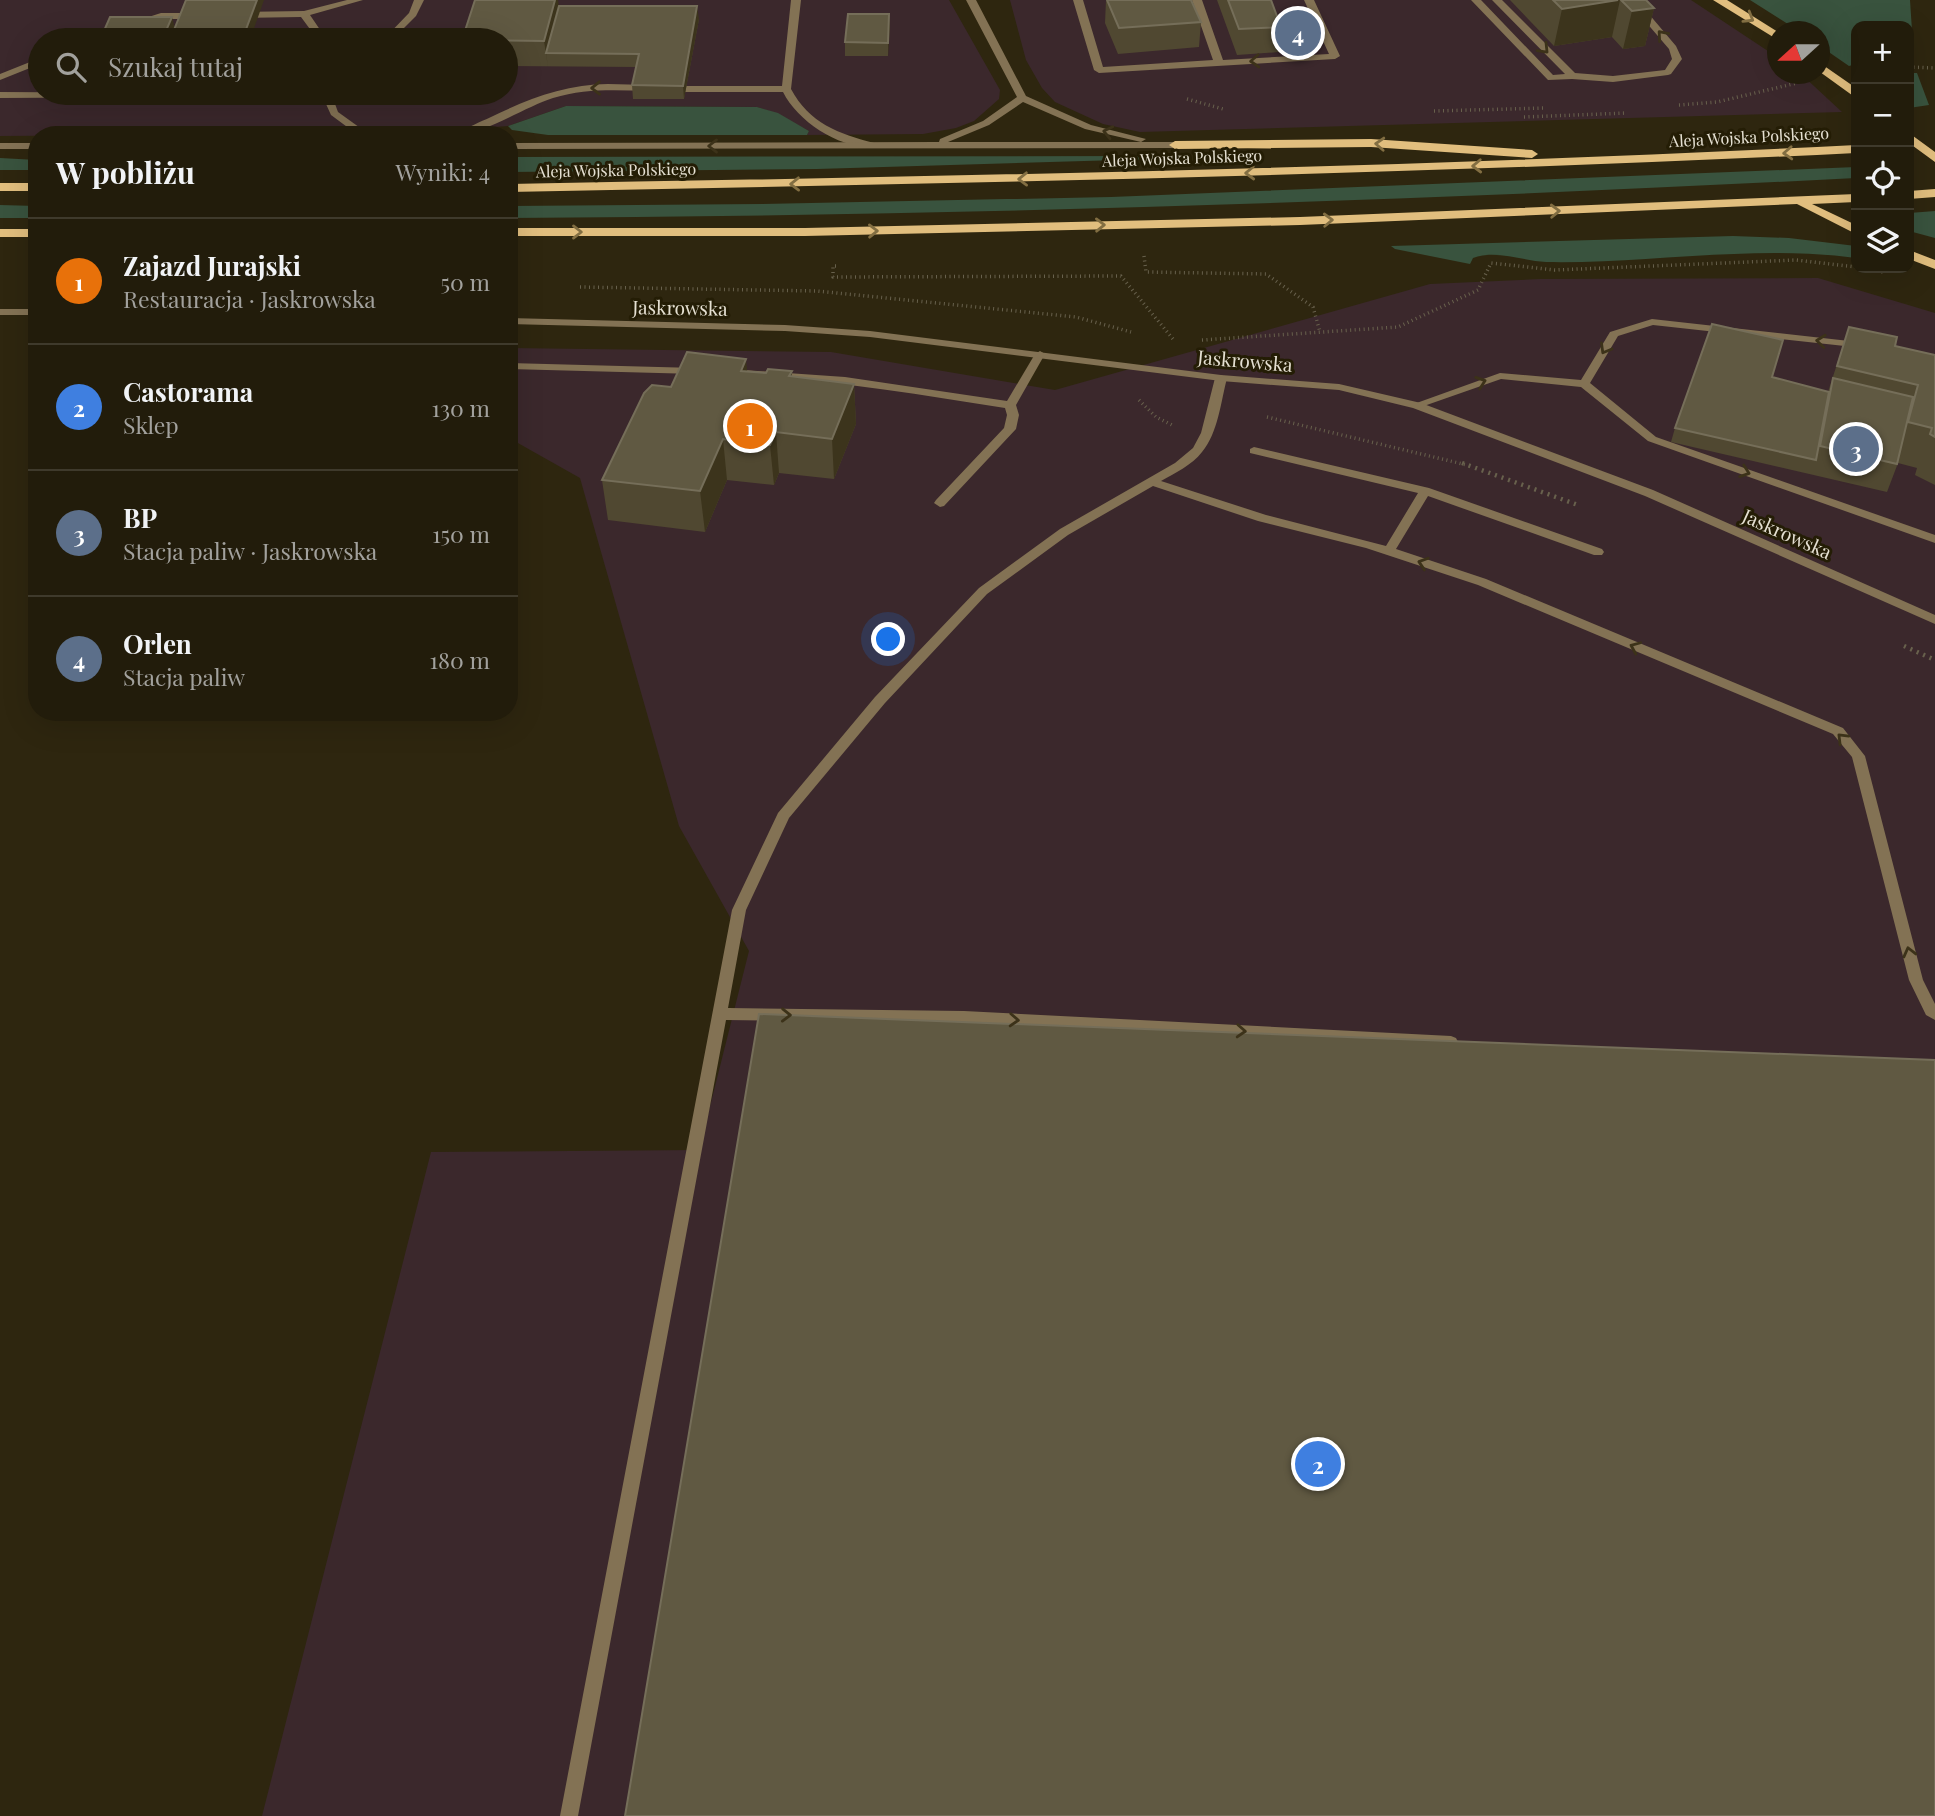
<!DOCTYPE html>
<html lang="pl">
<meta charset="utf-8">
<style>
body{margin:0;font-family:"Playfair Display",serif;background:#2a2514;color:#f1f3f6}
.controls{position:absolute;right:21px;top:21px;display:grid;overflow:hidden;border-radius:14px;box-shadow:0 7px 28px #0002}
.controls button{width:63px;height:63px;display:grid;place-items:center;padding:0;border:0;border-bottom:2px solid #3f3a2c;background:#221c0b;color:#f1f3f6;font:35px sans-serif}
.compass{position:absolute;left:1767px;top:21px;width:63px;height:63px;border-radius:50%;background:#221c0b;box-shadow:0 7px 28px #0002;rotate:249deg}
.you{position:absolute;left:889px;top:640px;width:24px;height:24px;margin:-18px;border:5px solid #fff;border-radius:50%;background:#1a73e8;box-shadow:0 0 0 10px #1a73e833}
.badge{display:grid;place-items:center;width:46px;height:46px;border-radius:50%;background:#ea580c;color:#fff;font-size:23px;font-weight:700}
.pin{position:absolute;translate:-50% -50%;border:4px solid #fff;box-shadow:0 2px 7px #0006}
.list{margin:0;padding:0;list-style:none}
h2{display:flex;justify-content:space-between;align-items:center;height:91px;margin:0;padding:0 28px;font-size:30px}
h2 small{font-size:23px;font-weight:400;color:#a2a19d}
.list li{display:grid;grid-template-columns:46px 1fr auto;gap:21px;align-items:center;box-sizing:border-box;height:126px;padding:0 28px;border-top:2px solid #3f3a2c}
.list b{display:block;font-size:26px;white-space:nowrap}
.list p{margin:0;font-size:23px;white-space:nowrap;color:#a2a19d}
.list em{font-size:23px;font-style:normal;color:#a2a19d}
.icon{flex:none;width:38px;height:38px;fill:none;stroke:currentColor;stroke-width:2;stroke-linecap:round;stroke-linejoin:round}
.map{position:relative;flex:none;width:1935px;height:1816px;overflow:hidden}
.search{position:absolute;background:#221c0b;box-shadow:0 7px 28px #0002;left:28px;top:28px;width:490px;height:77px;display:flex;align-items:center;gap:18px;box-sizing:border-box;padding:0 24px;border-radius:38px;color:#a2a19d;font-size:26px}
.panel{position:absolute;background:#221c0b;box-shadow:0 7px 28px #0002;left:28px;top:126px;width:490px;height:595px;border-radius:28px}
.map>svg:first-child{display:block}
</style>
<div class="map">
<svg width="1935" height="1816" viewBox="0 0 1935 1816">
<rect width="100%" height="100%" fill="#2e260f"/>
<path fill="#3b282c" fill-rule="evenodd" d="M0,0H949L1000,90L999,99L974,121L956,128L923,134L807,135L809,131L778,114L757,107L566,106L508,126L411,133L0,136ZM40,40H506V93H40Z
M1010,0H1691L1777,57L1778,74H1801L1842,112L1140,132L1103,124L1055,102L1042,88L1026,60Z
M1818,278L1935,313V1816H262L431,1152L699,1150L749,951L679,826L580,478L509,438V348L831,352L1055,390L1430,284L1541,279Z"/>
<path fill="#39533e" d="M1750,0H1910L1914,61H1909V26H1856V64L1849,66L1820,46V32L1799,31Z
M1909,73H1917L1929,105L1909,108Z
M566,106L757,107L778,113L809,131L807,135H548L512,130L508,126Z
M1148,156L1153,159L817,169L509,172V157Z
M0,158L37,160V170H0Z
M1856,167V178C1408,201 958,216 509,218V206L761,204L1111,197Z
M0,205L37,206V218H0Z
M1935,211V238L1909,231V213Z
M1733,236L1789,238L1856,246V258C1754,244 1649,264 1546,262C1522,261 1496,249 1473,258L1470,264L1395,249L1391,246Z"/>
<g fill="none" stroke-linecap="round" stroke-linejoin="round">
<path stroke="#68614d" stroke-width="3.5" stroke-dasharray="1 3.5" stroke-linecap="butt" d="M1909,67L1935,68
M1187,99L1223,109
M1679,105L1717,102L1797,83
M1434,111L1544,108
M1524,117L1627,113
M1144,256L1146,272L1266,274L1313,307L1320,332
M836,266H833V277L1121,276L1173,339
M1864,268L1883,272
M580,287L817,291L1076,317L1131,332
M1202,340L1398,327L1478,290L1491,263L1555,270L1796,260L1856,267
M1139,400L1156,417L1174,426
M1267,417L1467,465"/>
<path stroke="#68614d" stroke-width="4.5" stroke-dasharray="2 5" stroke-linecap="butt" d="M1462,463L1578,505
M1904,646L1935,660"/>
<path fill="#837254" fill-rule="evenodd" d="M347,0H363L310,15L327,40H318L301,17L242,18L237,15L242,12L304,11Z
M414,0H424L416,16L392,40H383L409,13Z
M791,0H801L791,89C809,123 839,134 874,143V147C840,149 798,122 783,92H669L664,89L669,86H782Z
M1073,0H1083L1103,67L1213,60L1192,0H1202L1223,60L1329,54L1304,0H1314L1340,56L1335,59L1099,73L1094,70Z
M1471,0H1481L1553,75L1565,74L1492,0H1502L1575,73L1613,76L1665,70L1672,59L1669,49L1627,0H1637L1676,46L1682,59L1671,74L1668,75L1613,82L1572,79L1548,80Z
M161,13H197L202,16L197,19H161L141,24L136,21Z
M119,26L122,27V31L98,40H85Z
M40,58V64L0,80V74Z
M608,84L649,85L654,88L649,91C616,90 585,88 553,98C525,107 482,135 457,135C467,127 480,122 491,117C528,99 566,84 608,84Z
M0,92L176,93L177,94L172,97L0,98Z
M208,93H255L250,96H213Z
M321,93H331L338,112L370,135H358L331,115Z
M1652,319L1867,343L1868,345L1863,348L1653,325L1618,336L1590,383L1656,437L1935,535V543L1648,441L1581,387L1501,379L1421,407L1417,408L1411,405L1500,373L1581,380L1610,332Z
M1040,351L1045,354L1016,405L1019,415L1016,429L944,506L940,507L934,503L936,500L1004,428L1007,415L1005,408C918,394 832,380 744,376L738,373L744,370L845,377L1007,401L1035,354Z
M509,363L696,368L702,371L696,374L509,369Z
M1221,375L1227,378C1221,401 1218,433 1202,452C1192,465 1175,473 1161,481L1266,515L1386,546L1418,493L1250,453V449L1254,447L1429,488L1602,549L1604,552L1602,555H1594L1428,496L1396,549L1486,579L1843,728L1865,756L1923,980L1935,1004V1020L1926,1015L1909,980L1852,757L1833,734L1478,585L1366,548L1258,521L1153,486L1068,535L987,594L885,703L789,818L746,910L728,1008L964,1011L1451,1036L1456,1038L1458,1042L1456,1046L1451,1048L964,1023L726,1020L578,1816H560L732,910L778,813L875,697L979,588L1060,529L1175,463L1193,448L1201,433L1215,378Z"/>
<path fill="#837254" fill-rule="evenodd" d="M966,0H976L1026,96L1091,125L1146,139L1141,142L1085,129L1023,102L989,125L948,142H1175L1180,145L1175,148L509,149V143L939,142L940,139L983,121L1017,97Z
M0,143H37V149H0Z
M0,309H37V315H0Z
M509,318L785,325L870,331L1221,375L1339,384L1421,403L1653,490L1935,615V624L1645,496L1413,408L1339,390L1221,381L870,337L785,331L509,324Z"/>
<path fill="#e1be7e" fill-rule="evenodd" d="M1713,0H1727L1778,32V40Z
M1820,63L1856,88V98L1820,72Z
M1909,133L1935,152V162L1909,143Z
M1371,139L1532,150L1538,154L1532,158L1371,147L1175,149L1169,145L1175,141Z
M1856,145V153C1407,175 958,183 509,192V184C958,176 1407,168 1856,145Z
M0,183H37V191H0Z
M1935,189V197L1909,199V191Z
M1856,194V202L1812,204L1856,225V234L1797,204L1300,225L805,236H509V228H805L1300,217Z
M0,229H37V237H0Z
M1909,250L1935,260V269L1909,259Z"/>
</g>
<path fill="#504831" d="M1106,0L1201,22L1199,47L1118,54L1105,23Z
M1217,0H1271L1281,27L1279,52L1237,55Z
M1510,0H1646L1654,8L1645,46L1623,49L1612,37L1554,46Z
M559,6L699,19L684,99H633L632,85L636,67L506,66V40Z
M889,14L888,56H845V42Z
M153,93H232L230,99L155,100Z
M1849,327L1895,346L1935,355V485L1915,475L1917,468L1898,463L1887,492L1671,442L1675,428L1772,377L1828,392Z
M748,371L766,373L792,371V377L854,384L856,424L834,479L779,473L774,485L727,480L705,532L608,520L602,480L671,387Z"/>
<path fill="#3c341c" d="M257,0H264L250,40H242Z
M555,0H558L561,19L546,53L548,67L544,41Z
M1620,0L1612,37L1554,46L1562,9Z
M697,6L699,19L684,99L683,86Z
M1654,8L1645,46L1623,49L1632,11Z
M889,14L890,27L888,56V43Z
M172,17L178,40H162Z
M746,359L750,399L741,371Z
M854,384L856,424L834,479L832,439Z
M776,432L779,473L774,485L770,445Z
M723,439L727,480L705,532L700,491Z"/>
<path fill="#605942" stroke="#756e59" stroke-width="2" d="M186,0H257L242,40H170Z
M475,0H555L544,41L462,40Z
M1107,0H1191L1201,22L1119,28Z
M1228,0H1271L1281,27L1239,29Z
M1553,0H1618L1562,9Z
M1621,0H1646L1654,8L1632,11Z
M559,6H697L683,86L632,85L639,54L546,53Z
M848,14H889L888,43L845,42Z
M110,17H172L162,40H100Z
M1712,324L1783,340L1772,377L1829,392L1816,460L1675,428Z
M1849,327L1897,337L1895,346L1935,355V437L1930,434L1932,428L1908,422L1918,385L1837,366Z
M687,352L746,359L741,371L766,373L768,369L792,371L789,376L854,384L832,439L776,432L770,445L723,439L700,491L602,480L644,393L652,385L671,387Z
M1833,378L1913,397L1897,464L1820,446Z
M759,1014L1935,1060V1816H625Z"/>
<defs><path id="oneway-chevron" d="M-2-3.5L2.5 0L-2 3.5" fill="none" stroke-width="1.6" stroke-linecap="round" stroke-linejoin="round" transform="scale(1.75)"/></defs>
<g stroke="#826e42">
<use href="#oneway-chevron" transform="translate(1749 18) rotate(31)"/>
<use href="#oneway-chevron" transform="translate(1380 144) rotate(-177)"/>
<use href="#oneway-chevron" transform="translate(1788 153) rotate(177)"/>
<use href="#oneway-chevron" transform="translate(1477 166) rotate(178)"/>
<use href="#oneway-chevron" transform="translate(1250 173) rotate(178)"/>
<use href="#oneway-chevron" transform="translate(1023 179) rotate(179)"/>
<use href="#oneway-chevron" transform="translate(795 184) rotate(179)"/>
<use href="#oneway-chevron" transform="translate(1555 211) rotate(-2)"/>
<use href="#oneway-chevron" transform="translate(1328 220) rotate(-2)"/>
<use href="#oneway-chevron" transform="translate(1100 225) rotate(-1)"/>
<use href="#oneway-chevron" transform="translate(873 231) rotate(-1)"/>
<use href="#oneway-chevron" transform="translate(577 232)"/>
</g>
<g stroke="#3c3219">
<use href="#oneway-chevron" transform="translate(1662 35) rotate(-131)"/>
<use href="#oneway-chevron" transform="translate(1544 49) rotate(46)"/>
<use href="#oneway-chevron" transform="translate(1255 61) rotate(177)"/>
<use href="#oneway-chevron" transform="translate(596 88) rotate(179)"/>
<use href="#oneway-chevron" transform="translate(1108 132) rotate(-167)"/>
<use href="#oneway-chevron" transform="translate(713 146) rotate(-180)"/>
<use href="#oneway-chevron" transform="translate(1821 341) rotate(-174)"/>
<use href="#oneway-chevron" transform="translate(1605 349) rotate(120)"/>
<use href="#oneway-chevron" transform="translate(1481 382) rotate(-19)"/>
<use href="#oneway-chevron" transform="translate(1745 472) rotate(19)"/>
<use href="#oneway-chevron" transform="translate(1423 563) rotate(-162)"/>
<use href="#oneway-chevron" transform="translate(1635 647) rotate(-157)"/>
<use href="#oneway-chevron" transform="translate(1842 738) rotate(-135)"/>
<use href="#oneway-chevron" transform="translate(1909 952) rotate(-104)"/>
<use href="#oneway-chevron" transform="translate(786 1015) rotate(1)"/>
<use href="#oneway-chevron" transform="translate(1014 1020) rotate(3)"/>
<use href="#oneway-chevron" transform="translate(1241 1031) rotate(3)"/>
</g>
<g text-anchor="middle" stroke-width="6" stroke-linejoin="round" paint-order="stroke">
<g font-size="16" fill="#e5e0d2" stroke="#241d05">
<text transform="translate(1749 137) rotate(-3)" y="6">Aleja Wojska Polskiego</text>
<text transform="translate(1182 158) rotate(-2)" y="6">Aleja Wojska Polskiego</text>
<text transform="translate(616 170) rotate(-1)" y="6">Aleja Wojska Polskiego</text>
</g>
<g font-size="19" fill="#e5e0d2" stroke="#241d05">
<text transform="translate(680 308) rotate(1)" y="7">Jaskrowska</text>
<text transform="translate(1245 361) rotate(5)" y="7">Jaskrowska</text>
<text transform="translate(1787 534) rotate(24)" y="7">Jaskrowska</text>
</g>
</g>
</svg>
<div class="controls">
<button>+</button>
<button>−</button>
<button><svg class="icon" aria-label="locate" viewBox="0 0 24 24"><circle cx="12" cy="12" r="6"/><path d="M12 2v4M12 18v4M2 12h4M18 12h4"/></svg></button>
<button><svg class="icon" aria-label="layers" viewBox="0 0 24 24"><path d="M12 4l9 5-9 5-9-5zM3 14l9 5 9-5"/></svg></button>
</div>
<svg class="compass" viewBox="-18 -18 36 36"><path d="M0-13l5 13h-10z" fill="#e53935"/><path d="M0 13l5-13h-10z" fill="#a2a19d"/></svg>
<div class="you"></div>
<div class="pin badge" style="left:750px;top:426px;background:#e8710a">1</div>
<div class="pin badge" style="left:1318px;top:1464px;background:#3f7fe0">2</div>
<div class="pin badge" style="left:1856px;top:449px;background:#5c6f8a">3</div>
<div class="pin badge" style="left:1298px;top:33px;background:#5c6f8a">4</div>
<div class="search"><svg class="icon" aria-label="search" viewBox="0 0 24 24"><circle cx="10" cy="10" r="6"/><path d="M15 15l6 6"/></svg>Szukaj tutaj</div>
<section class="panel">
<h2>W pobliżu<small>Wyniki: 4</small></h2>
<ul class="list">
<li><span class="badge" style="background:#e8710a">1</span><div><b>Zajazd Jurajski</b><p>Restauracja · Jaskrowska</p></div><em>50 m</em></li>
<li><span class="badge" style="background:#3f7fe0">2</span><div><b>Castorama</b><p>Sklep</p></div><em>130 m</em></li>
<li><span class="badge" style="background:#5c6f8a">3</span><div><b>BP</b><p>Stacja paliw · Jaskrowska</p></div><em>150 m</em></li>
<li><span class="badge" style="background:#5c6f8a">4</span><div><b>Orlen</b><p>Stacja paliw</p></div><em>180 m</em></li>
</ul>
</section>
</div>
